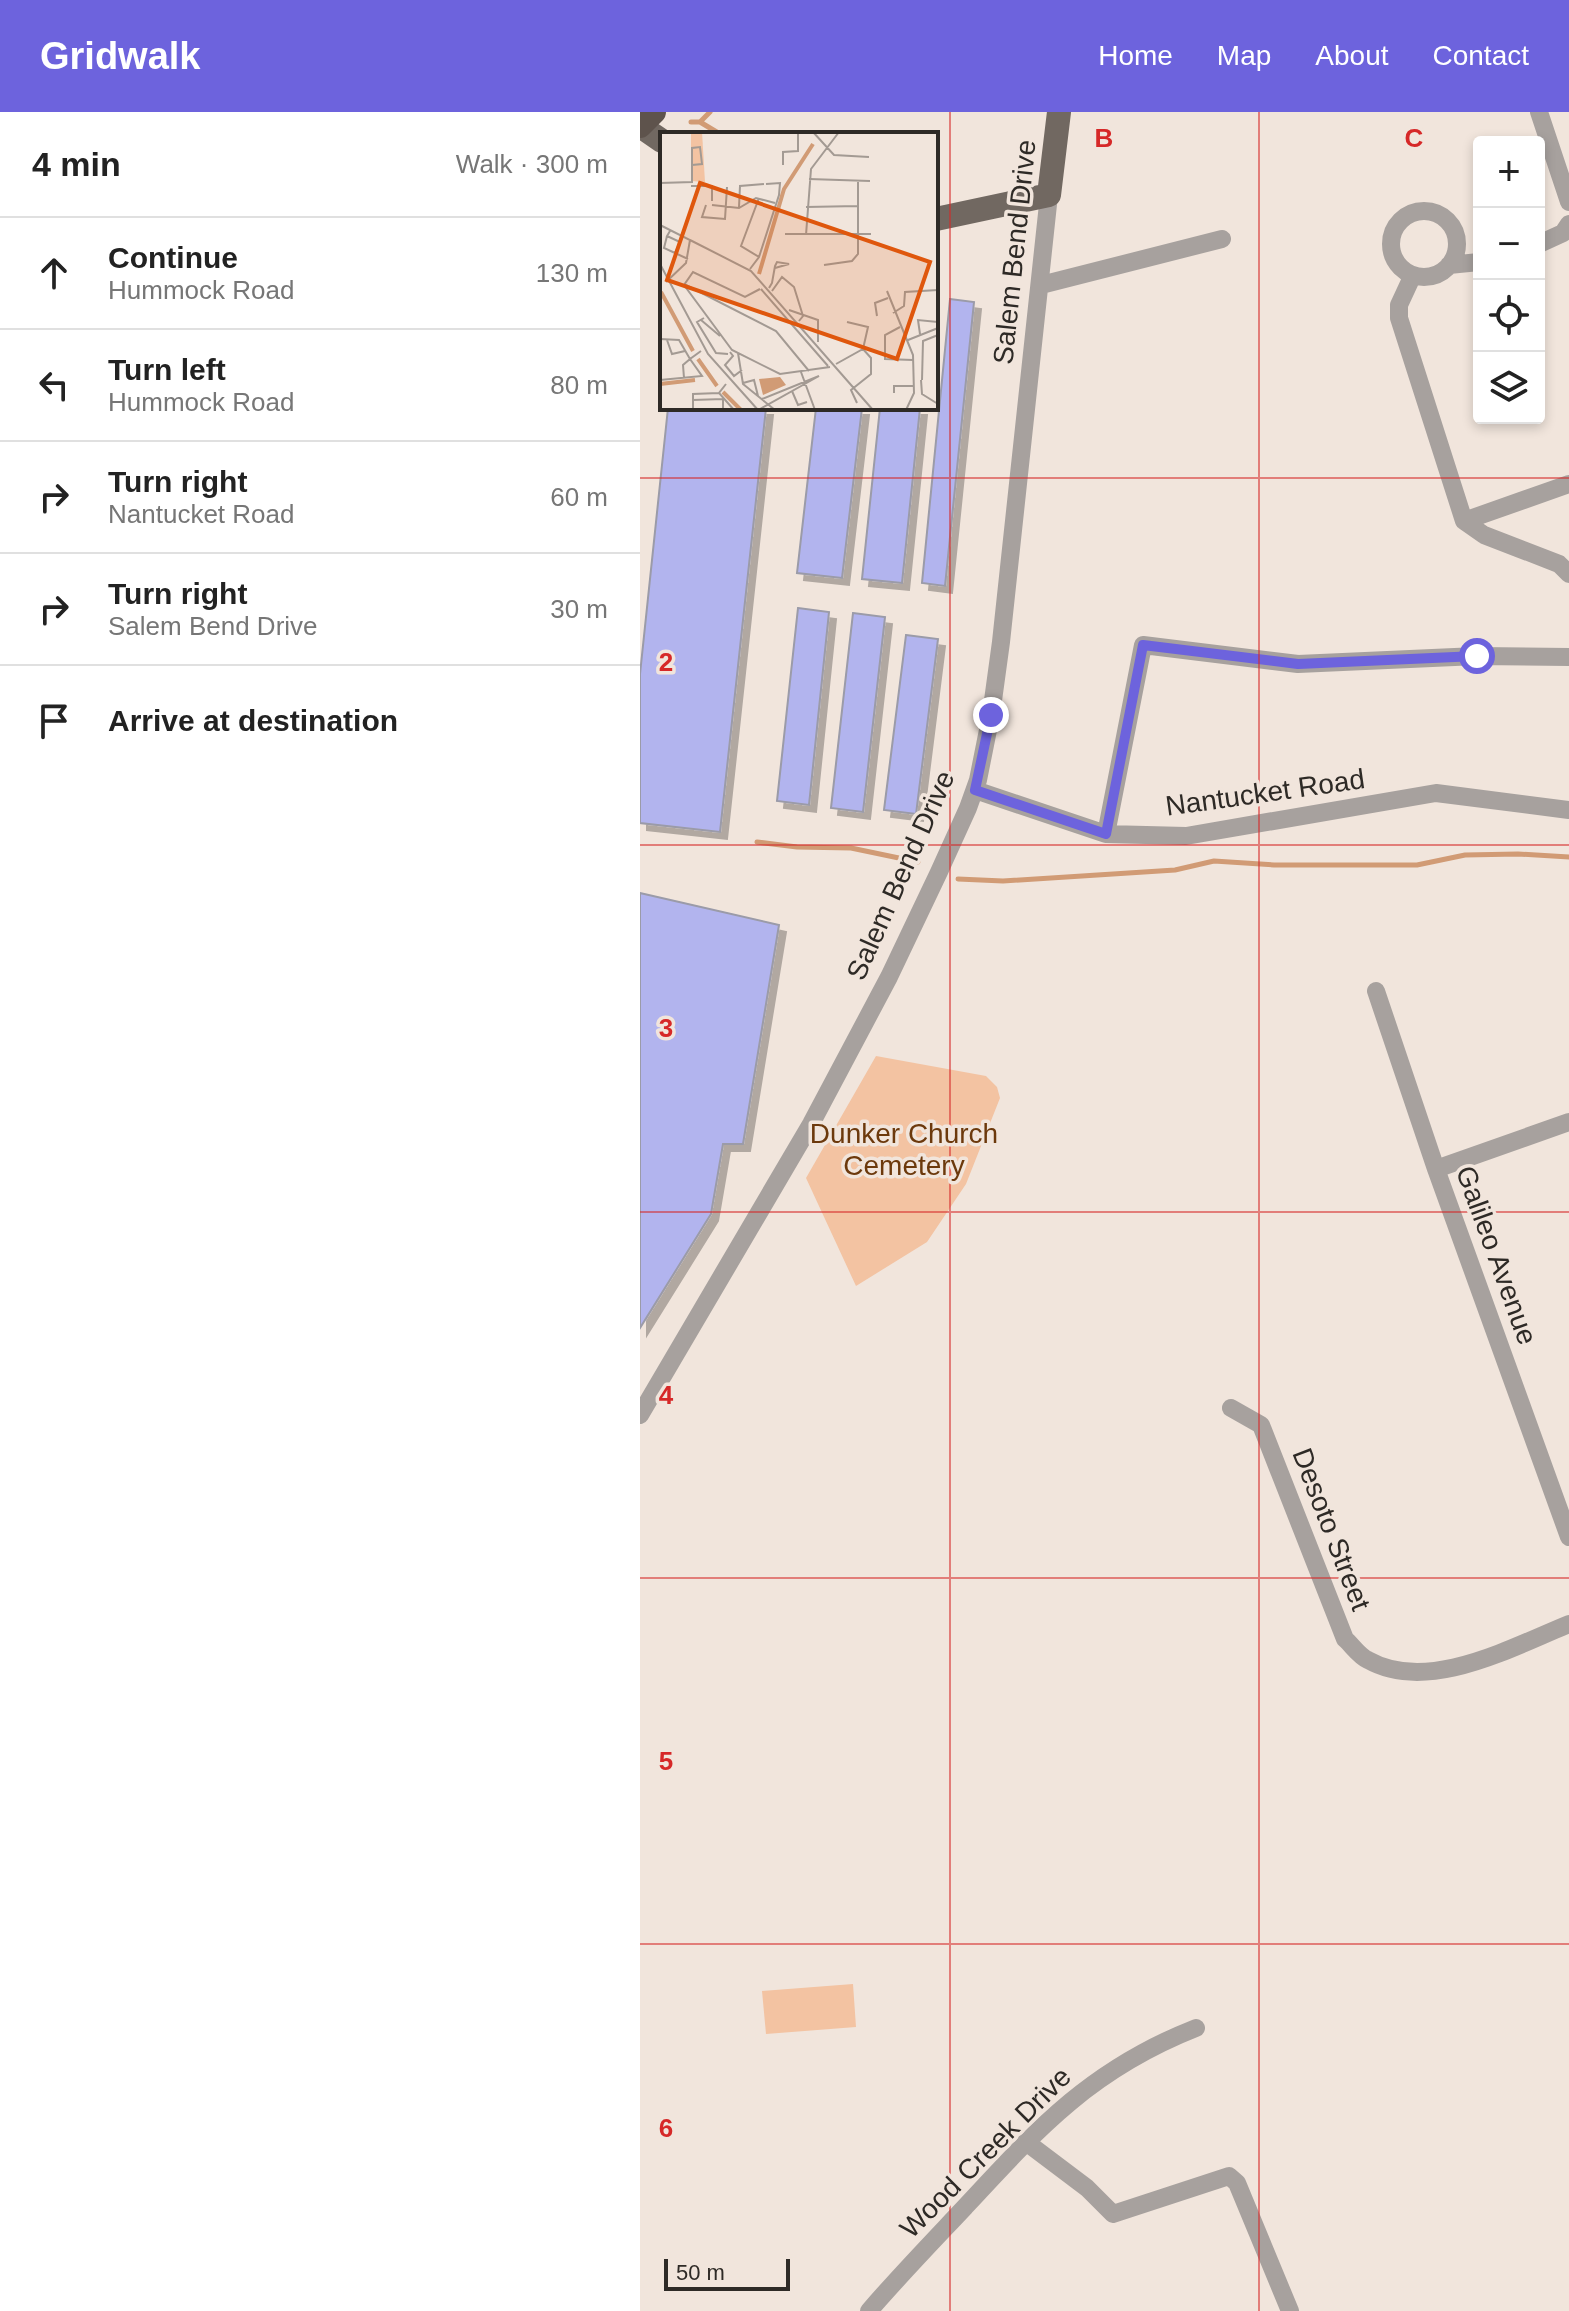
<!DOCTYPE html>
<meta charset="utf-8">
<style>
body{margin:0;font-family:Helvetica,sans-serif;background:#f2f2f2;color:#222}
.controls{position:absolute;right:24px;top:24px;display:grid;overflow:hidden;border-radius:8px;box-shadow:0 4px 12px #0003}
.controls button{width:72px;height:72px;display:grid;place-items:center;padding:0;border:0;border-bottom:2px solid #e0e0e0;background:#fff;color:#222;font:40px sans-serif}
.scale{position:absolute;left:24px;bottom:20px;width:126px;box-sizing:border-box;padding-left:8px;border:4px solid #2e2a26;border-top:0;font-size:22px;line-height:28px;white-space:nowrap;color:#2e2a26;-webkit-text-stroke:6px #f1e5dc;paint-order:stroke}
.stop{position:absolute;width:24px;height:24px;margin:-18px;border:6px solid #6d63dd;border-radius:50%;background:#fff}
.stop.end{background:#6d63dd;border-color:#fff;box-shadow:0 2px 8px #0008}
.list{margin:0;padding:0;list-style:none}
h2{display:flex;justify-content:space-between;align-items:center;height:104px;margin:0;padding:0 32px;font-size:34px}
h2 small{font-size:26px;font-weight:400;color:#767676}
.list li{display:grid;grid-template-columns:52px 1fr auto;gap:24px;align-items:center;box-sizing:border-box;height:112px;padding:0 32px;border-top:2px solid #e0e0e0}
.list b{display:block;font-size:30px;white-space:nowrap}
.list p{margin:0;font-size:26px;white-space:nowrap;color:#767676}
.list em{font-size:26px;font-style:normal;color:#767676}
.icon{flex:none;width:44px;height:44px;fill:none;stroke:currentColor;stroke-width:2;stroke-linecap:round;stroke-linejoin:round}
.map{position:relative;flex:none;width:929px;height:2199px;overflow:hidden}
header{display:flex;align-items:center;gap:48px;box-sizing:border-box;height:112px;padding:0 40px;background:#6d63dd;color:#fff}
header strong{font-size:38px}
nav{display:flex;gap:44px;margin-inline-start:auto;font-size:28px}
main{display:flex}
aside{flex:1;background:#fff}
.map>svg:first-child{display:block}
</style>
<header>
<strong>Gridwalk</strong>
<nav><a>Home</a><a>Map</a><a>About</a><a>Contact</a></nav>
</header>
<main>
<aside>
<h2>4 min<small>Walk · 300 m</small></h2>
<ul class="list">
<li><svg class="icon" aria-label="ahead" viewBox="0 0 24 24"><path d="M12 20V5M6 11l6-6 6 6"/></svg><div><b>Continue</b><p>Hummock Road</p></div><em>130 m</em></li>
<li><svg class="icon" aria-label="left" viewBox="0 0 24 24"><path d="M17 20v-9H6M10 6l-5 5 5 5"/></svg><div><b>Turn left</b><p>Hummock Road</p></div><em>80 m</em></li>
<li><svg class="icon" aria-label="right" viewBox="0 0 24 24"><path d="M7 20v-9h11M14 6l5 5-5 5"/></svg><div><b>Turn right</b><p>Nantucket Road</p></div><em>60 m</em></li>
<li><svg class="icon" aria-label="right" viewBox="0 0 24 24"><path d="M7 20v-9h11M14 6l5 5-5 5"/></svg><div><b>Turn right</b><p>Salem Bend Drive</p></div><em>30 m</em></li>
<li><svg class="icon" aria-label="arrive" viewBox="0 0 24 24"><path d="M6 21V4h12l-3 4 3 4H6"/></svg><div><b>Arrive at destination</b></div></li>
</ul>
</aside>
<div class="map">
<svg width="929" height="2199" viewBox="0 0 929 2199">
<defs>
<filter id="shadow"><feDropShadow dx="7" dy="7" stdDeviation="0" flood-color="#0004"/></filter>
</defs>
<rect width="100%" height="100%" fill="#f1e5dc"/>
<path fill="#f3c3a2" d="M236,944L346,964L357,975L360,986L326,1072L287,1130L216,1174L166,1066Z
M213,1872L216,1915L126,1922L122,1879Z"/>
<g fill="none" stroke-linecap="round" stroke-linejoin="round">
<path stroke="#d19b75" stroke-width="5" d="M51,10H60L70,0
M60,10L80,22
M117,730L157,735L211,736L278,750
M318,767L363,769L535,758L574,749L634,753H777L825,743L878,742L929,745"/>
</g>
<path fill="#b2b4ee" stroke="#9b9ba8" stroke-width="2" filter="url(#shadow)" d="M310,187L334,190L305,474L282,471Z
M28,296H126L80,720L0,711V562Z
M176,296H222L202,466L157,461Z
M240,296H280L262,471L222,467Z
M158,496L189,500L169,693L137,689Z
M213,501L245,505L223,700L191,696Z
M266,523L298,527L276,702L244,698Z
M0,781L139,813L103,1032H83L71,1102L0,1216Z"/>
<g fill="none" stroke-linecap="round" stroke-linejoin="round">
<path stroke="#a7a19e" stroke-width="18" d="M899,0L929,90
M751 132a33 33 0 1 1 66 0a33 33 0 1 1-66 0Z
M899,132L923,121L929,112
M809,153L839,150
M772,165L759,193V206L824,409L844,423L919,452L929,462
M401,173L582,127
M824,409L929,372
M335,678L466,722L546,724L796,681L929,698
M466,722L503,533L658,552L837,544L929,545
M736,879L796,1057L929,1425
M796,1057L929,1010
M591,1296L621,1313L705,1527C712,1533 719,1544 728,1548C788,1582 872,1535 929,1512
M0,1303L171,1012L249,865L299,760L328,696L338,668L351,603L361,530L409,83
M386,2030L447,2076L473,2102L589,2064L597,2071L650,2199
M229,2199C260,2163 293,2129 325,2095C399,2015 452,1957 556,1916"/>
<path stroke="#716861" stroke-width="24" d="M0,14L22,29
M296,107L409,83L419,0"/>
<path stroke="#5e534c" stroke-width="24" d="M0,14L14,0"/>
</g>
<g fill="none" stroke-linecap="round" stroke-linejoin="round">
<path stroke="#6d63dd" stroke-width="10" d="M351,603L335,678L466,722L503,533L658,552L837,544"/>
</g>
<path fill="none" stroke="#d62828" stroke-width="2" stroke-opacity="0.55" d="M310,0V2199M619,0V2199M0,366H929M0,733H929M0,1100H929M0,1466H929M0,1832H929"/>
<g text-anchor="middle" stroke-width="7" stroke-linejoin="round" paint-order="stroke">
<g font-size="28" fill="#2e2a26" stroke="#f1e5dc">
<text transform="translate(374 140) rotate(-84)" y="10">Salem Bend Drive</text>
<text transform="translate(625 680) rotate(-8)" y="10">Nantucket Road</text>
<text transform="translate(260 763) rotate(-66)" y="10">Salem Bend Drive</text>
<text transform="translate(857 1143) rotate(70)" y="10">Galileo Avenue</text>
<text transform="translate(692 1417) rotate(69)" y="10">Desoto Street</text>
<text transform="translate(345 2040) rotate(-45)" y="10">Wood Creek Drive</text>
</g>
<g font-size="28" fill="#6c390c" stroke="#f1e5dc">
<text x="264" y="1031">Dunker Church<tspan x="264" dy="32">Cemetery</tspan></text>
</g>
</g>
<g transform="translate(20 20)">
<rect width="278" height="278" fill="#f1e5dc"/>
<path d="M31,0H42L45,50L31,49Z" fill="#f3c3a2"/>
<path d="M120,245L126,253L103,263L99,247Z" fill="#d19b75"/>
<path fill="none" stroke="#d19b75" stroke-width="4" d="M99,142L124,57L153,12M1,160L33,219M38,227L57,254M0,252L35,248M63,260L81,278"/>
<path fill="none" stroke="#a39a93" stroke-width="2" d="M153,0L174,23L209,25M123,33V20L138,19V0M149,47L210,49M0,51L32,50V16L40,15L42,32L32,33M31,54H52V69M99,66L81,114L99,125M46,73L42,85L65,87L67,55M52,73L79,76L96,66L115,71M79,75L80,54L104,52M146,75L198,74M0,93L30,108L26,131L6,150M10,99L7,104L20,110L15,121L28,127M125,102H211M146,103L151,37L179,0M7,104L4,116L15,121M30,108L91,139L213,278M0,132L48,222L98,278M164,133L192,129L198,122V49M90,137L99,125L119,63L120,51L106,52M24,152L116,199L149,239M109,156L112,151L115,134L117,130L129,132L115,136M100,157L85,165L33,140L24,153L72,218L120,242L170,235M101,157L168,234M112,159L122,145L134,155L143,184L139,189M227,159L253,223L254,261L246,278M129,178L158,188V210M233,181L244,174L245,160L278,158M217,184L215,171L228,166M44,186L37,190L56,221L68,222M41,188L60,204M187,190L208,195L203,217M240,195L225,203V227L253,228M260,202L258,188L278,190M0,207L19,208L30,227L23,233L24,246M7,208L12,222L25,219M248,208L278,196M70,220L73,224L65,233L74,244L82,238M78,221L83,252L115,278M176,232L203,217L211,226V242L191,258L197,271M141,240L155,278M0,248L42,244L30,227L41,219M261,248L262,262L278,272M262,248L263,209L278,203M83,251L94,248L98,264M66,252L59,261L74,278M132,259L138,273L147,270M234,261V254H254M33,268V262L59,261M100,277L159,244L102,267M33,278V268L63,267V278"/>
<path fill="#df570d" fill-opacity="0.15" stroke="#df570d" stroke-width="4" d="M40,51L270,130L237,227L7,148Z"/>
<rect width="278" height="278" fill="none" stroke="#2e2a26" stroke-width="4"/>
</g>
<g font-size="26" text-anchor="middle" font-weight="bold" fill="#d62828" stroke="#f1e5dc" stroke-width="7" stroke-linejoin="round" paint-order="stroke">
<text x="464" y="35">B</text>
<text x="774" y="35">C</text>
<text x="26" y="559">2</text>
<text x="26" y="925">3</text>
<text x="26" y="1292">4</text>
<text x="26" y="1658">5</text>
<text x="26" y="2025">6</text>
</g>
</svg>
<div class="controls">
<button>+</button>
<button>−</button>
<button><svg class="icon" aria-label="locate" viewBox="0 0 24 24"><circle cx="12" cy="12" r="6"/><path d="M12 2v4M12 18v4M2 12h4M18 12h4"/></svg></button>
<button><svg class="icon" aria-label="layers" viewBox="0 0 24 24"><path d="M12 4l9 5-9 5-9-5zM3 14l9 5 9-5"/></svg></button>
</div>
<div class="scale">50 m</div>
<div class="stop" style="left:837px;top:544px"></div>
<div class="stop end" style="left:351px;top:603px"></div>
</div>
</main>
